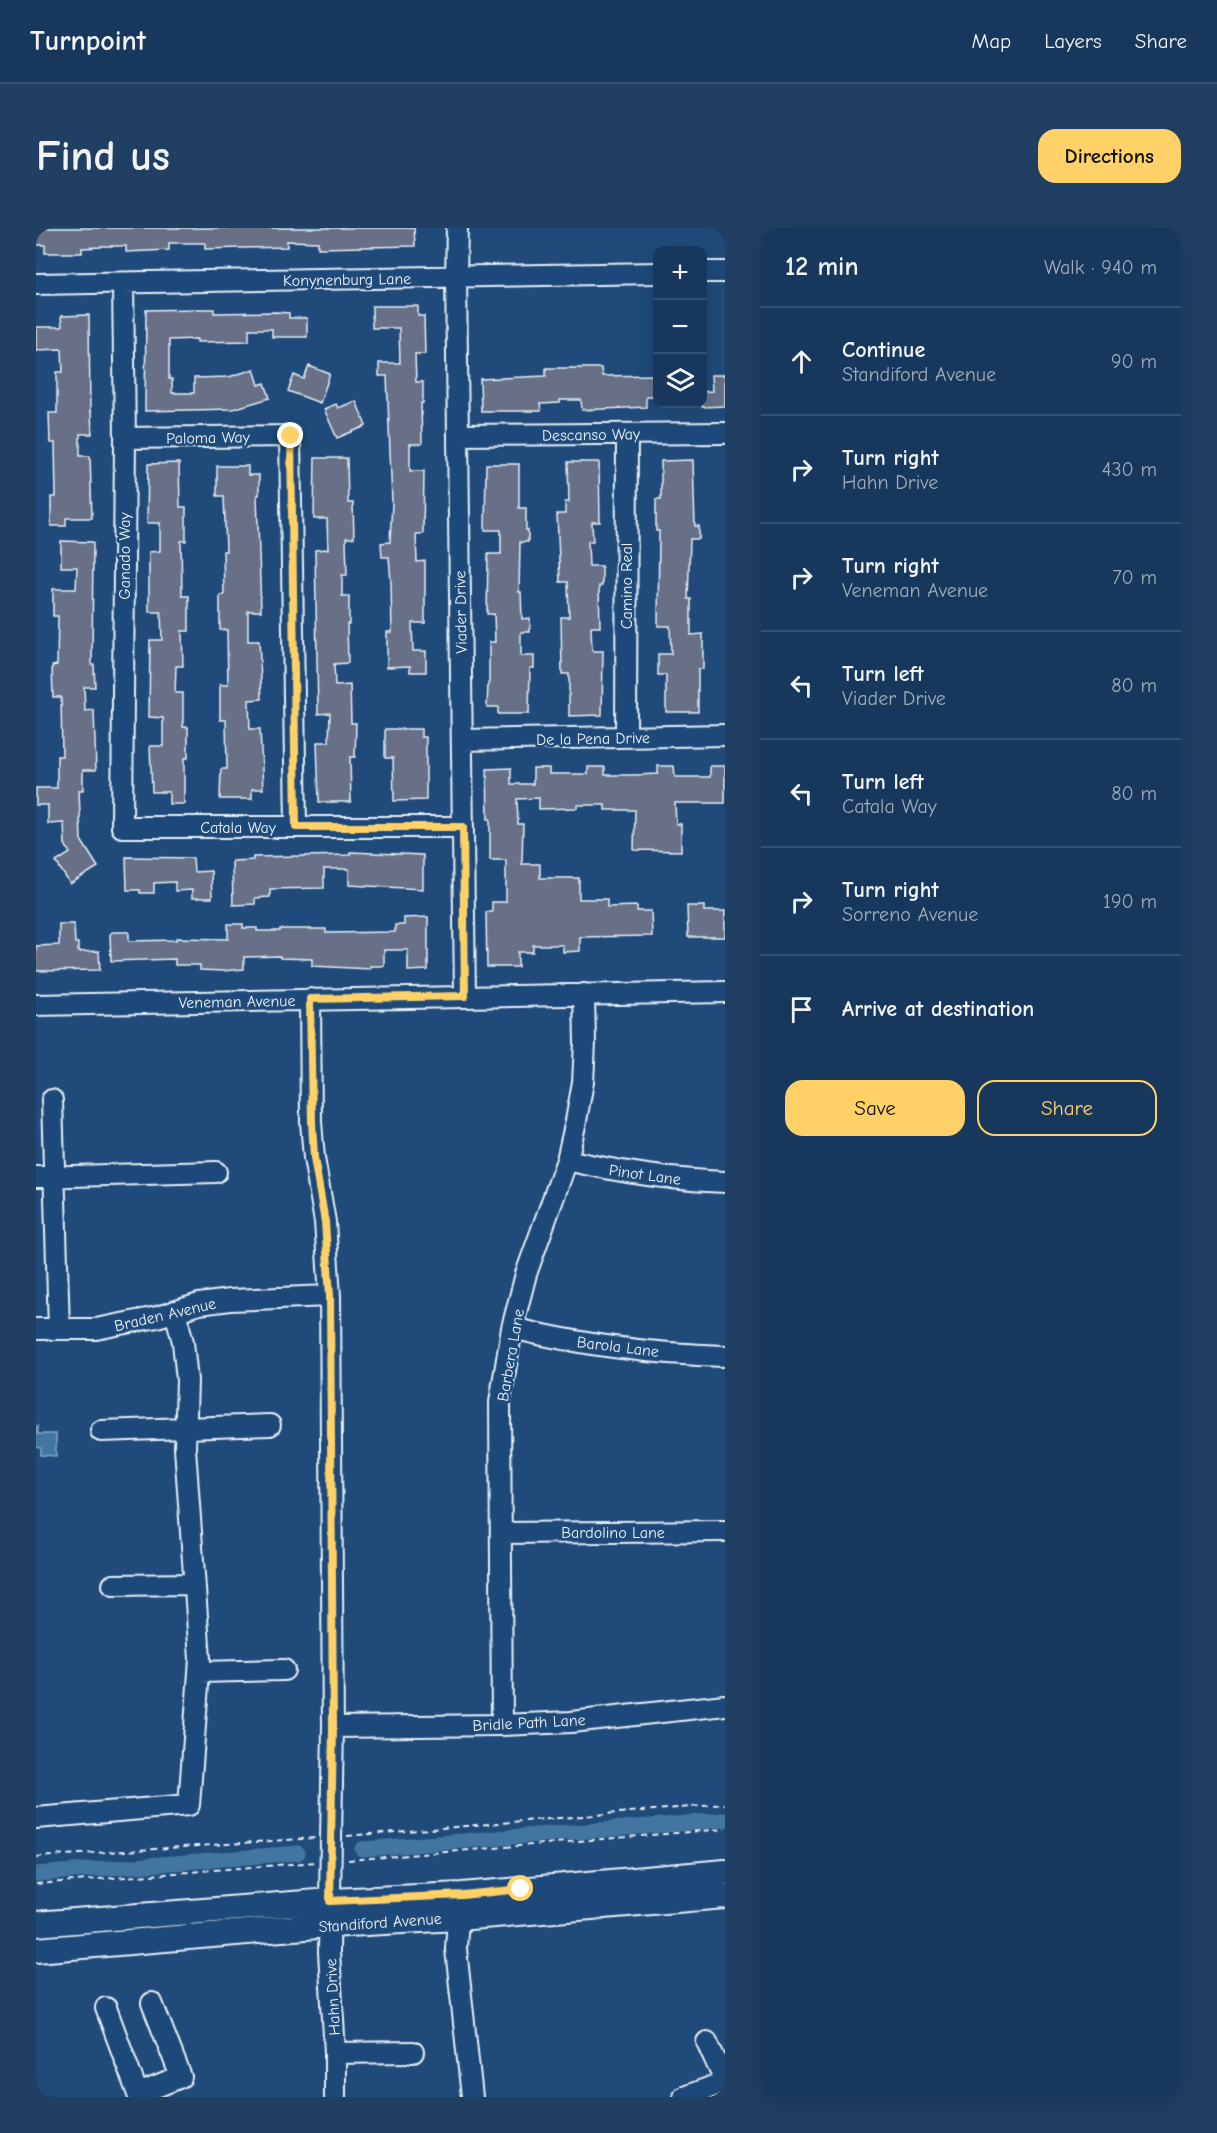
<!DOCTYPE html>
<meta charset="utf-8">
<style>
body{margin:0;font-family:"Comic Neue",sans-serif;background:#203f62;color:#f1f3f6}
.controls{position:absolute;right:18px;top:18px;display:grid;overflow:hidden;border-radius:12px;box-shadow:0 6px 24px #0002}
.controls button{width:54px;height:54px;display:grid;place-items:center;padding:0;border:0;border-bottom:2px solid #365272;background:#17385c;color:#f1f3f6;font:30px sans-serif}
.stop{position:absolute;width:18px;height:18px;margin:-14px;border:4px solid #ffd166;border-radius:50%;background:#fff}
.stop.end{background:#ffd166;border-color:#fff;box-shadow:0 2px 6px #0008}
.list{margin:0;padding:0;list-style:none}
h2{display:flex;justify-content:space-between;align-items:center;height:78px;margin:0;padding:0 24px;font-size:26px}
h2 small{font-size:20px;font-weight:400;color:#9eacbb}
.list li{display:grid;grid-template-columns:39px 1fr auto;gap:18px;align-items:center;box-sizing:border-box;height:108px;padding:0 24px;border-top:2px solid #365272}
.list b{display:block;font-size:22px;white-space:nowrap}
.list p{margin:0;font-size:20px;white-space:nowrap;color:#9eacbb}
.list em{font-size:20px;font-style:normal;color:#9eacbb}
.actions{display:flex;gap:12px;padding:18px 24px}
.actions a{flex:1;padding:14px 0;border:2px solid #ffd166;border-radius:18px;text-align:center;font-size:21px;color:#ffd166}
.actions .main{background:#ffd166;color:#111}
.icon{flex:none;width:33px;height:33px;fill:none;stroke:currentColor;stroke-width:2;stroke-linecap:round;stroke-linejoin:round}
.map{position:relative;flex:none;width:689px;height:1869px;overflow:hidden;border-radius:18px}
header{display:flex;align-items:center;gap:36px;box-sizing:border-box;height:84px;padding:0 30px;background:#17385c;border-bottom:2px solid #365272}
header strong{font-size:28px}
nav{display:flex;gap:33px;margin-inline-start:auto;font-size:21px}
.intro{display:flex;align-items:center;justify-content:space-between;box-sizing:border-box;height:144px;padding:0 36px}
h1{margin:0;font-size:42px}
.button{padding:15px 27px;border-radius:18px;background:#ffd166;color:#111;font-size:21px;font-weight:700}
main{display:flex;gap:36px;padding:0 36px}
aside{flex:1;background:#17385c;border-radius:18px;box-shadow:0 6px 24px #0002}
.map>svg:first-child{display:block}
</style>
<header>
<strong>Turnpoint</strong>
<nav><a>Map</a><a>Layers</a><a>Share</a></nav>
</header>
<div class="intro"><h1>Find us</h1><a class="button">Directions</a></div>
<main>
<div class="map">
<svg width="689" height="1869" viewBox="0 0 689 1869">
<rect width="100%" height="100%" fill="#1f4a7a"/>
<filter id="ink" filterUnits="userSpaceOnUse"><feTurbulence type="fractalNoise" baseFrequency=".0167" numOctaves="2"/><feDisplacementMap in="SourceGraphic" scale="12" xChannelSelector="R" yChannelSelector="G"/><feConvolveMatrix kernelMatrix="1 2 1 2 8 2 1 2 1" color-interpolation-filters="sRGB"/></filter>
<g filter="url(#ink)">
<path fill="#4376a0" stroke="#85a7c3" stroke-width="1.5" d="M0,1198H2V1206H20V1228L5,1227V1220L0,1219Z"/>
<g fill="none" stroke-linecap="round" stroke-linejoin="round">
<path stroke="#4376a0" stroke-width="15" d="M326,1621L689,1592
M0,1646L262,1625"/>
</g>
<path fill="#677087" stroke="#e8f1f8" stroke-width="1.5" d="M0,0H378L379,18L282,20V14L251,13V19L169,21V15H133V22L90,24V18H65V19L46,20V25H9V17H0Z
M336,78H382V88H388L389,126H379L380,154H387V175H385L386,216H374V243H388L387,306H380L381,334L389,333V395H376L377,423H390V444H374V438L351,439V404H356L355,354L353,329H346L345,315L354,314L356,275L351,148H343V135H364L363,100H336Z
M161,81H178V85L240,84L253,85V90H271V109H236V101H213V113L161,114V111L133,112V151H136V165H158V150L193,149L218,141L223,157L229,155L234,170L197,181L109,183L110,82Z
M53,87L54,184H55L56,206H44V228H54L56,290H30V298H15V269H20L19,215H14L13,185H21V144H27L26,121L0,122V99H26L25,88Z
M273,138L294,146L284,175L252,163L258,147L268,151Z
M510,140H565L566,148L621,147V168H610V179L546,182L545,172H524V175L504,176L505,183H445L444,151L510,148Z
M675,147H689V178L666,179V164L676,163Z
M320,173L330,198L301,210L288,181L300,176L302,180Z
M279,230H311L312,275H317L318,310H310L311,347H306V368H313V396H311L312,435L298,436L299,458L314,457L315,495H320L319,529H314L315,574H283L281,514H293L294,485L282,486L279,322L292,321L291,291H278Z
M657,232L659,298H663V311H654L652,371H655V407L667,406V441H662V484H630V447H622V426H635L634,398H622L623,303H620V271H625V233Z
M532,234H563L564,294H556L557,313H552L553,338H566V358H563L564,399H555L556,423H567L566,487L533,488V446H526L525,389H533L532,354H524L521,286H529V274H533Z
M143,235L144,279H150V313H145L146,368H153V403H146L147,438H140L139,465H147V499H152V530H148V576H133V564H116L114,518H127V490L113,489L114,412H126L125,384H113V324L124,323V295H111L112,236Z
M450,236H483V280H490V302H492V314H484L483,364H485L486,391L494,390V404H485V428H498V440H494L493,486H462V479H451L452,456L453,457V414H459L458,386H451L452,326H465V302H449Z
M181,238H212V247H223V267H221L225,383H212V413H223L226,471L213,472L214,501H224L227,561H216V571H184L185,541H191L190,492H184V457H192L191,402H184V367H188L187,323H190L188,268H181Z
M25,313L57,314L56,437H58L59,459H48L49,483L58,482L60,542H47V562H43L45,612L62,639L34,656L20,634L34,625L29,616L28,595L12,596V577H0V560H21V528H26L25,469H17L16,438L21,437L22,388H17V361H40L41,339H25Z
M349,501H385V509H390V572L358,573L357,530H349Z
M622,538H638L639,549H674V538H689V575H639L640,596H645V623L598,622L599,582H569V577H541V580L503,581V570L481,571L482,596H487L486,636H504V650H543V671H571V679L601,678V683H615L616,708L544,709V723L527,724V717H497V724H482V739H451L450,684H456V674H470V632H454V591H452L451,541L475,540V556H497V540H513V546H552V539H569V547H600L622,546Z
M314,624L387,627V661L313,657V641H288V660L234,661V669L219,670V676L197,677L196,633L217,632V629L314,627Z
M90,629L157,630L158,644L175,643L176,670H156V662L139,663V654L118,655V665H104V662H91Z
M651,678H668V683H689V709H652Z
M392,689V742L372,743V722H348V738H334V741L276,738V731L244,730V728L208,729V741L186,743L164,742V737H139V731L75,733L74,706L77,704H93V713L140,712V710L192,711V696H207V700H221V703H244V701H290V705L359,704V697H368V690Z
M23,696H38L39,715H42V724L63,723L64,742L0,743V718L23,717Z"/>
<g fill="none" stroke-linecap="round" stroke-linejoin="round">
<defs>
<path id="minor" d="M421,0L420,49L429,768
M666,44H689
M0,56L622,45
M87,56L89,210L86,599H427
M422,207L689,205
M89,210L254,208L260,599
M590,509L591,206
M426,512L689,507
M274,771L275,894L278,930L289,994L294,1068L297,1499L293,1724L299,1825V1869
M0,777L689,764
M16,872L23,1101
M531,932C583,944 635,952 689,954
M0,949L180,944
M476,1100C546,1117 617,1126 689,1128
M0,1101H60L121,1089L163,1076L194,1072L294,1068
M65,1203L234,1197
M465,1305L689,1303
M77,1357L158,1356
M163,1444L248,1442
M466,1497L464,1174L476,1100L490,1046L531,932L540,893L547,854L549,815L548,766
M297,1499L466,1497L535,1494L689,1477
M0,1590L153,1577L164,1431L149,1220L151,1152L147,1114L139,1083
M422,1690L420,1721L436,1869
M70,1780L103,1869
M671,1814L689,1853
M299,1825L377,1824
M102,1866L145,1849L116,1775
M648,1869L689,1854"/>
<path id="major" d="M0,1696L294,1673L426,1667L689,1644
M0,1722L293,1697L422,1690L689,1668"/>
</defs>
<use href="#minor" stroke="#e8f1f8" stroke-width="24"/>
<use href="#major" stroke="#e8f1f8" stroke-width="28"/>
<path stroke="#e8f1f8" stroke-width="2" stroke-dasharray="6 4.5" stroke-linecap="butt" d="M311,1608L689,1576
M0,1629L279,1610
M312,1632L689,1601
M0,1656L280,1634"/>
<use href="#minor" stroke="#1f4a7a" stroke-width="20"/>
<use href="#major" stroke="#1f4a7a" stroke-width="24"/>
</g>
</g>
<g fill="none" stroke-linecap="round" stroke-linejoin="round" filter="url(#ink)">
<path stroke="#ffd166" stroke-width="8" d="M255,208L260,599H427L429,768L274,771L276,894L278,930L289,994L294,1068L297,1499L294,1673L426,1667L485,1661"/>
</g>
<g text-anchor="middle" stroke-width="5" stroke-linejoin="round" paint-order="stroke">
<g font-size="16" fill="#e8f1f8" stroke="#1f4a7a">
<text transform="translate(311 51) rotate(-1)" y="6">Konynenburg Lane</text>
<text transform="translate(555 206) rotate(-1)" y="6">Descanso Way</text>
<text transform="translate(172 209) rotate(-1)" y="6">Paloma Way</text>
<text transform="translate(88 328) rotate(-90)" y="6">Ganado Way</text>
<text transform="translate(590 358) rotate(-90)" y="6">Camino Real</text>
<text transform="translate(424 384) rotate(-91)" y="6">Viader Drive</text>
<text transform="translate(557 510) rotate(-1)" y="6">De la Pena Drive</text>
<text x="202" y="605">Catala Way</text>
<text transform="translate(201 773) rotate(-1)" y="6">Veneman Avenue</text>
<text transform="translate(609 946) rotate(8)" y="6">Pinot Lane</text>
<text transform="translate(129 1086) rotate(-13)" y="6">Braden Avenue</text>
<text transform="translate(582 1118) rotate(7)" y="6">Barola Lane</text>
<text transform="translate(474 1127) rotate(-80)" y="6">Barbera Lane</text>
<text x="577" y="1310">Bardolino Lane</text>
<text transform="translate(493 1494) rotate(-3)" y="6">Bridle Path Lane</text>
<text transform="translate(344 1694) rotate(-4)" y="6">Standiford Avenue</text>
<text transform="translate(296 1769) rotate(-93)" y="6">Hahn Drive</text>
</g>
</g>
</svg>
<div class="controls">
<button>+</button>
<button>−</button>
<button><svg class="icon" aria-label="layers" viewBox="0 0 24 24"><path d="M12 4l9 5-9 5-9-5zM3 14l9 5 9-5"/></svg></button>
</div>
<div class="stop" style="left:485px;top:1661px"></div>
<div class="stop end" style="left:255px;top:208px"></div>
</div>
<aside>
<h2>12 min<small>Walk · 940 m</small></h2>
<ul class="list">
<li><svg class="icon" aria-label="ahead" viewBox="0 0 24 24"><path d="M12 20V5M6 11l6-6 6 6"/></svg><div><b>Continue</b><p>Standiford Avenue</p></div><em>90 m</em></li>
<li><svg class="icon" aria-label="right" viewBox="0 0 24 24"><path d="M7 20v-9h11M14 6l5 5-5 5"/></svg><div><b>Turn right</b><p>Hahn Drive</p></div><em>430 m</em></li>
<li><svg class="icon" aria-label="right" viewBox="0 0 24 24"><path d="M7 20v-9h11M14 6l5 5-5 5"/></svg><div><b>Turn right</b><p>Veneman Avenue</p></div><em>70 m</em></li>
<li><svg class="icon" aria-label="left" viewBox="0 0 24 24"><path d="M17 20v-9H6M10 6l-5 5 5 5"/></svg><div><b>Turn left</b><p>Viader Drive</p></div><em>80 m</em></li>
<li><svg class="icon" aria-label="left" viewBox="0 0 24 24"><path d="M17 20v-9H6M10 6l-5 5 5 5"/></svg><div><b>Turn left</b><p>Catala Way</p></div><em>80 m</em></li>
<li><svg class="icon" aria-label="right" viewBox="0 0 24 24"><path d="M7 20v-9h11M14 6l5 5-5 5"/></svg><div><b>Turn right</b><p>Sorreno Avenue</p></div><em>190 m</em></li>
<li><svg class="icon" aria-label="arrive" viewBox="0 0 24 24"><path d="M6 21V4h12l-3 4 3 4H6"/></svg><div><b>Arrive at destination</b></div></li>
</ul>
<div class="actions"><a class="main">Save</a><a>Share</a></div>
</aside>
</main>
